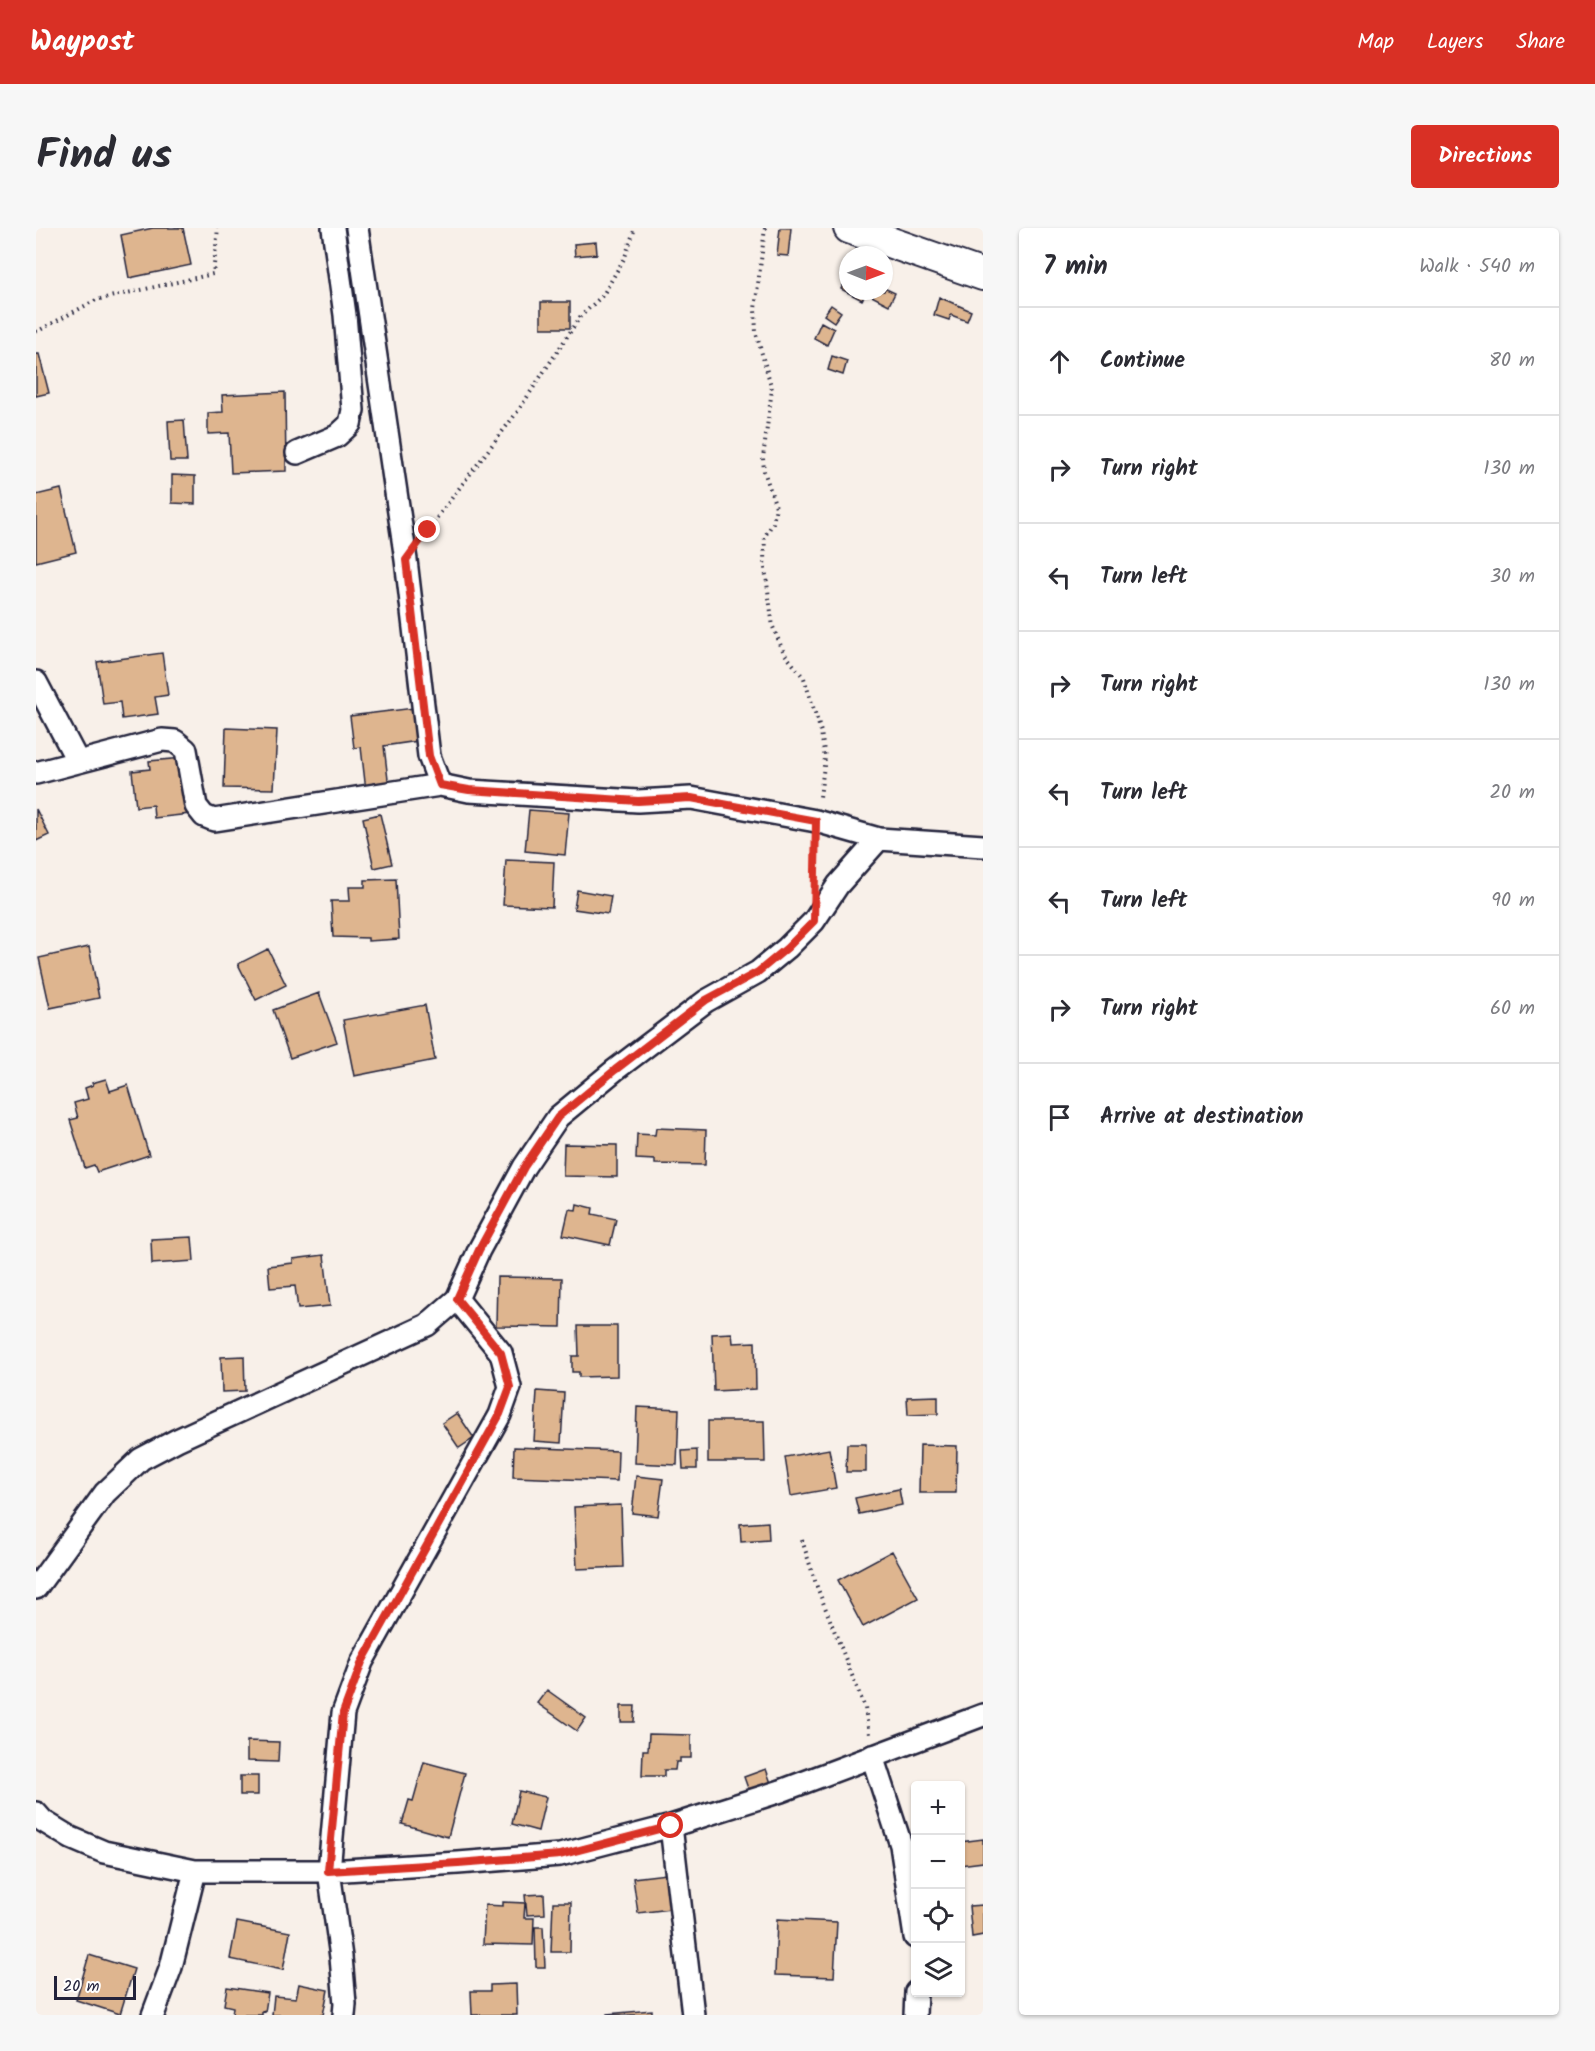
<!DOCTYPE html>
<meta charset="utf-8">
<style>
body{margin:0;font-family:Kalam,sans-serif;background:#f7f7f7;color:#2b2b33}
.controls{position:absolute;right:18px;bottom:18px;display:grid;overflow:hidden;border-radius:6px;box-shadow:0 2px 4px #0004}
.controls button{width:54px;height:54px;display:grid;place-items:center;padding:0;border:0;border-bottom:2px solid #e1e1e2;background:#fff;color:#2b2b33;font:30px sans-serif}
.compass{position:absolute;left:803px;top:18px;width:54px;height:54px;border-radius:50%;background:#fff;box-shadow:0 2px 4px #0004;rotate:91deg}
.scale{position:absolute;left:18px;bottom:15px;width:82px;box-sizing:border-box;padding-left:6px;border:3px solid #22223b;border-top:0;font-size:16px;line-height:21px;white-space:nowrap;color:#22223b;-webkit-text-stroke:4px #fff;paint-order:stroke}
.stop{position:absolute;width:18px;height:18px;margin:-14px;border:4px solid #d93025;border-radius:50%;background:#fff}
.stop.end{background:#d93025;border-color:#fff;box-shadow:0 2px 6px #0008}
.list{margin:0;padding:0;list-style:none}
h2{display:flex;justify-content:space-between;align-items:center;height:78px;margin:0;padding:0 24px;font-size:26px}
h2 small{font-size:20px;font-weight:400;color:#7c7c81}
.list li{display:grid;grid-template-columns:39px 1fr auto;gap:18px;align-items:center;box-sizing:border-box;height:108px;padding:0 24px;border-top:2px solid #e1e1e2}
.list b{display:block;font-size:22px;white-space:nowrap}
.list em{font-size:20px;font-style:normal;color:#7c7c81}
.icon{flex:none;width:33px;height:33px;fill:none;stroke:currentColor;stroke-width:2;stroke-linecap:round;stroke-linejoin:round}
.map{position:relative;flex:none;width:947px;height:1787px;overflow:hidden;border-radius:6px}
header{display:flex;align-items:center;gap:36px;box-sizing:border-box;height:84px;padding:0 30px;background:#d93025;color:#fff}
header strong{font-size:28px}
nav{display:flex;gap:33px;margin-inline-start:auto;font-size:21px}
.intro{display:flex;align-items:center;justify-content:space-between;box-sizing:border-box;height:144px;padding:0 36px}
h1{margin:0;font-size:42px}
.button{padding:15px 27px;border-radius:6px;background:#d93025;color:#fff;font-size:21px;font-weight:700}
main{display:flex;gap:36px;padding:0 36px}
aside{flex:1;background:#fff;border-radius:6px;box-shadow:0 2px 4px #0004}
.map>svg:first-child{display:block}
</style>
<header>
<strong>Waypost</strong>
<nav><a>Map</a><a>Layers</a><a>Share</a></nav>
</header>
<div class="intro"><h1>Find us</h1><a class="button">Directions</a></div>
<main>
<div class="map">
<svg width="947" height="1787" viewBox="0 0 947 1787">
<rect width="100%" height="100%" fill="#f8f0e9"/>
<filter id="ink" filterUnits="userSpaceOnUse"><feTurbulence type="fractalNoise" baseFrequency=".0167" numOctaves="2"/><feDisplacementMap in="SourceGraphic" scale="12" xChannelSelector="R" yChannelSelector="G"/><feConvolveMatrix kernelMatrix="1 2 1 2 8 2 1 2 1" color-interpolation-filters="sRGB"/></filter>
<g filter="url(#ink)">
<path fill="#deb58f" stroke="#22223b" stroke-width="1.5" d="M117,0H147L155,37L93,50L85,7Z
M744,0H755L752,28L741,27Z
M560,14L561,26L539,28L538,16Z
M812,47V63H848V60L859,65L853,77L830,65L826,72L805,61Z
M903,69L935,83L931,93L915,87L913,92L898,87Z
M505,74H534V100H505Z
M795,77L805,84L798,94L788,87Z
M785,94L798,101L791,117L778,110Z
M0,126H3L13,165L0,168Z
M796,128L811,133L807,147L792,142Z
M249,164L250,243L195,245L193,205L172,206V185L187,184L186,167Z
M148,192L151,233H134L132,193Z
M136,247L159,248V276L136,275Z
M25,261L40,324L0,334V267Z
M126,425L132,467L119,469L122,486L86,491L84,474L67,476L61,434Z
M378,480L382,513L348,518L353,560L330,563L325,519L318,520L314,488Z
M190,500L241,502L238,561L188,560Z
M148,530L154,586L118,590L117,577L100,579L96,543L114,541L113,533Z
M0,581L13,607L0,613Z
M493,582L533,585L529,627L489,623Z
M344,586L356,636L338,640L327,590Z
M470,632L518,634L516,679L467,677Z
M360,651L363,711L332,713V710L297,709L295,673H314L313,659H329V652Z
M541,662L575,668L572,686L538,681Z
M53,719L63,770L14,780L3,730Z
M232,721L250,757L220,772L202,736Z
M283,765L301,814L254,830L237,782Z
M389,777L399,832L318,848L307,792Z
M70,851L74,863L92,857L113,927L61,944L58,937L49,940L34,892L42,890L38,875L52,871L49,860L57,857L56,855Z
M620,900L670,902L669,937L619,936V932L600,931L601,906L619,907Z
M528,916L581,917V949L527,948Z
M541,976L557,980L556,986L580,991L574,1017L527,1007L533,981L540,982Z
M156,1009L158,1033L116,1036L115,1011Z
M288,1027L294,1078L262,1081L259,1058L234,1060L232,1038L257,1035V1031Z
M461,1049L526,1050L525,1099L460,1098Z
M542,1098H581V1148L543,1149V1144H536V1128H543Z
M696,1105L697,1115L719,1114L720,1161L678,1163L676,1106Z
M208,1128L209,1163L186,1164L185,1129Z
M501,1163L528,1165L525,1215L498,1213Z
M902,1168V1186L872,1187L871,1169Z
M601,1179L643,1181L641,1237L599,1235Z
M421,1185L438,1210L423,1220L406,1195Z
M672,1193H728L729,1234H672Z
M811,1216H830V1244H810Z
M884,1217L921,1218L920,1265H883Z
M478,1219L582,1223L581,1253L477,1249Z
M793,1221L800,1260L755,1268L749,1229Z
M661,1222V1241H647L646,1223Z
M600,1248L627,1251L622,1288L596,1285Z
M863,1261L866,1277L823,1286L819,1270Z
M585,1277L587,1339L541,1341L538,1279Z
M732,1294L733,1312L705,1314L704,1296Z
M856,1323L882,1370L827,1399L802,1352Z
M511,1462L550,1490L541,1503L501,1475Z
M585,1478H599L598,1494H585Z
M613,1506L655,1507V1530H644V1534H640L639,1542H628V1548H606L607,1522H612Z
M211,1513L243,1514L242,1534L211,1533Z
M388,1534L429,1545L412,1609L366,1596L373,1572L377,1573Z
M730,1541L736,1558L714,1566L708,1549Z
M204,1548H222V1567H204Z
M483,1563L510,1569L502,1603L476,1596Z
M947,1611V1634L924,1637V1614Z
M630,1646L634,1681L602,1685L597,1650Z
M508,1666L509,1686L491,1687L489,1667Z
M467,1674L489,1675L488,1690H498L497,1717L447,1716L449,1677L467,1678Z
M517,1674H535L534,1724H515Z
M947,1677V1707L936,1709L933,1678Z
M741,1691L801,1694L798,1749L739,1747Z
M201,1694L254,1704L247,1742L194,1731Z
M499,1699H507L509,1739H500Z
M53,1727L98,1741L84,1786L40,1772Z
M263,1756L292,1762L287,1787H236L238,1768L260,1770Z
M480,1756L481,1787H436L435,1763H454V1757Z
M191,1759L232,1765L229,1784L226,1783V1787H196L197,1779L188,1777Z
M616,1782V1787H571V1786Z"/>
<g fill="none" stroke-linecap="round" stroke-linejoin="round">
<defs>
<path id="street" d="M321,0L370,332L393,528L404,557L433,563L602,573L655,570L780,593L843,611L947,618
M261,225L301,208L314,196L317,182L309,87L297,0
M0,454L42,534
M0,545L126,512L139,513L150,522L160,578L168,588L178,592L404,557
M0,1360L69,1265L105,1231L141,1212L391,1097L421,1071L443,1022L488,939L522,889L579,842L670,773L722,744L751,720L778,693L802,657L843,611
M836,1528L865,1617L879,1709
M0,1585L7,1593L35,1610L68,1624L159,1643H293L422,1635L524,1627L635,1598L745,1563L947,1487
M635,1598L657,1787
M117,1787L135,1739L159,1643
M308,1787L309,1776L305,1729L293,1643L307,1485L326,1434L464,1187L474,1159L465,1125L421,1071
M879,1787L880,1764"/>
<path id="secondary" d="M813,0L947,47"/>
</defs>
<use href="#street" stroke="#22223b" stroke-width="26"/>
<use href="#secondary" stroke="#22223b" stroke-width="34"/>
<path stroke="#22223b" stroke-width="4" stroke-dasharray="1.5 4.5" stroke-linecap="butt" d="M729,0L719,81L720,105L736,161L727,230L728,243L740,279L737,295L729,308L728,333L737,399L748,425L768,450L785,504L789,530L784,569
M0,104L60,72L177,46L182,0
M390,304L482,183L544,89L567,67L589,29L599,0
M779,646V618
M766,1312L781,1359L829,1480L833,1506"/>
<use href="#street" stroke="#fff" stroke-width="21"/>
<use href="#secondary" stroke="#fff" stroke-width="30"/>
</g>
</g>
<g fill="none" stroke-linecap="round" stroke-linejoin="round" filter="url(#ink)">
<path stroke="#d93025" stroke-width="8" d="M392,302L370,332L393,528L404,557L433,562L602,573L655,570L780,593L778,693L751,720L722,744L670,772L579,842L522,889L488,939L443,1022L421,1071L465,1125L474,1159L464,1186L326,1434L307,1485L292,1643L422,1635L524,1627L635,1598"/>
</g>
</svg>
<div class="controls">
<button>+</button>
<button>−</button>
<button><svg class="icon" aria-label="locate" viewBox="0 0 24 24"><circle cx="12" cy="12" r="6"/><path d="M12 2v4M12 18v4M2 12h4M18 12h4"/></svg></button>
<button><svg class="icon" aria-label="layers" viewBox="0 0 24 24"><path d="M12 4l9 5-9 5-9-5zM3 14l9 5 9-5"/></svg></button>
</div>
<svg class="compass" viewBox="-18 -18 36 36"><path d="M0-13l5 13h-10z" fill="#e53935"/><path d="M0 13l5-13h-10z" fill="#7c7c81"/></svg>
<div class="scale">20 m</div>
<div class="stop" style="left:635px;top:1598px"></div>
<div class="stop end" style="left:392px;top:302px"></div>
</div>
<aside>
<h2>7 min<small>Walk · 540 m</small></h2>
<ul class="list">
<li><svg class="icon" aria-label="ahead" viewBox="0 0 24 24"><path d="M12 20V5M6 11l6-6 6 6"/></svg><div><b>Continue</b></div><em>80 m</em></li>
<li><svg class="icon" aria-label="right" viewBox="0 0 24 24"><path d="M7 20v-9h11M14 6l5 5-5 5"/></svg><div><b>Turn right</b></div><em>130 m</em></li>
<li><svg class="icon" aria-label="left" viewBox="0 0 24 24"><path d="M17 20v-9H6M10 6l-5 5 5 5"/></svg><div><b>Turn left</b></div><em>30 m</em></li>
<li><svg class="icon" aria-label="right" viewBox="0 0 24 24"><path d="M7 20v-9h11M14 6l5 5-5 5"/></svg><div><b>Turn right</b></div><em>130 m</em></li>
<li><svg class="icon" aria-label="left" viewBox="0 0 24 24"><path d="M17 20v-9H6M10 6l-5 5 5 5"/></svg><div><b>Turn left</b></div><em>20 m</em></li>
<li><svg class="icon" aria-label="left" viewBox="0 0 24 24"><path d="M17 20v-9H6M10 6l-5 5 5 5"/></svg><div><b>Turn left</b></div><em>90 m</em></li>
<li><svg class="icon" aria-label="right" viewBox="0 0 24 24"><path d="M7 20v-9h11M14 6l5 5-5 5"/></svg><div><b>Turn right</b></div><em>60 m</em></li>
<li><svg class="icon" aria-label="arrive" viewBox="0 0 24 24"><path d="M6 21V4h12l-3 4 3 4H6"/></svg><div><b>Arrive at destination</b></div></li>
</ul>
</aside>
</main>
